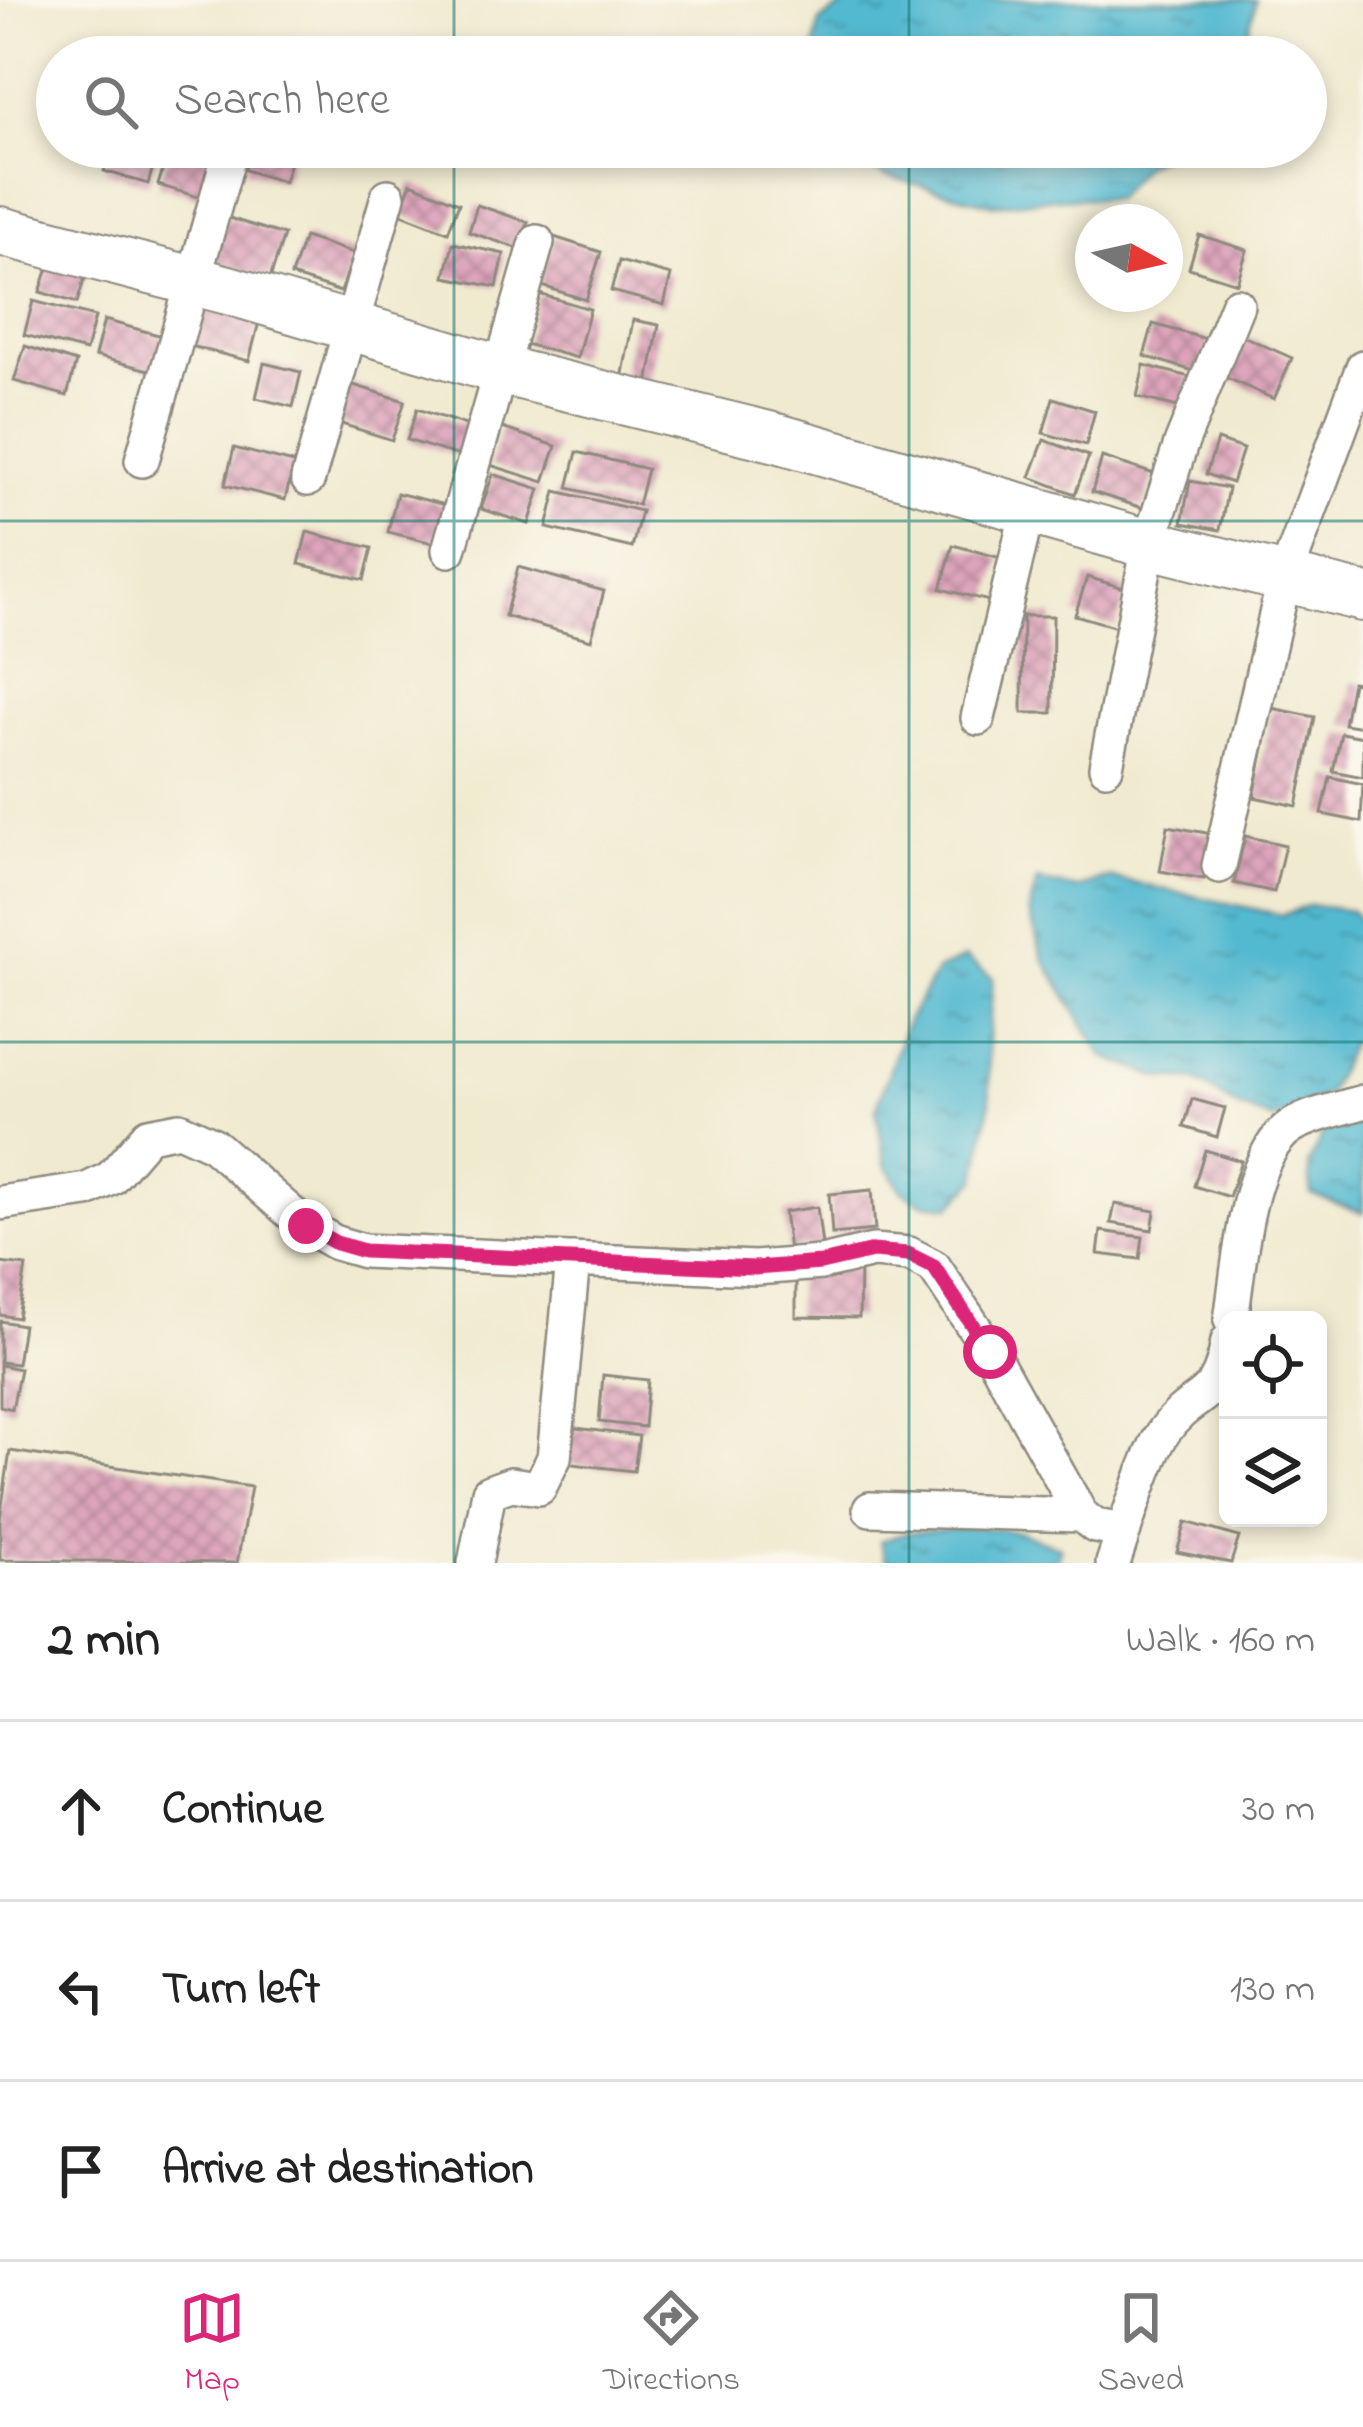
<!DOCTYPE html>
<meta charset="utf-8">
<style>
body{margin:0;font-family:"Indie Flower",sans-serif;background:#f2f2f2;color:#222}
.controls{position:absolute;right:36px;bottom:36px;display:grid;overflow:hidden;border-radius:18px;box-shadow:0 6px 18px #0003}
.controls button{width:108px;height:108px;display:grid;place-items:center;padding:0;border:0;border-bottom:3px solid #e0e0e0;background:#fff;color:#222;font:60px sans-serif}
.compass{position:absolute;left:1075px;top:204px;width:108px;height:108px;border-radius:50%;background:#fff;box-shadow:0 6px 18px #0003;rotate:98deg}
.stop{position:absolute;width:36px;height:36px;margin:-27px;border:9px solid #db2777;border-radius:50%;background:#fff}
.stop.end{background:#db2777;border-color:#fff;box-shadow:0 3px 12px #0008}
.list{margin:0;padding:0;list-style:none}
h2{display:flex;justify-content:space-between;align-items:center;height:156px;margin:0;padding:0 48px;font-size:51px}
h2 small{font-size:39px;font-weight:400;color:#767676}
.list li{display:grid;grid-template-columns:78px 1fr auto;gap:36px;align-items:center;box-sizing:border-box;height:180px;padding:0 48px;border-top:3px solid #e0e0e0}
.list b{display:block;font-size:45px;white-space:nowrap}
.list em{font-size:39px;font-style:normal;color:#767676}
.icon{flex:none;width:66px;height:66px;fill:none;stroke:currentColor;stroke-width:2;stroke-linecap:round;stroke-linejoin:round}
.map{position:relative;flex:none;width:1363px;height:1563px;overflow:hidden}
.search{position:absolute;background:#fff;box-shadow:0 6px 18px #0003;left:36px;right:36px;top:36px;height:132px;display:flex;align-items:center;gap:30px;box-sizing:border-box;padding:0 42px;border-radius:66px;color:#767676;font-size:45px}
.sheet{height:696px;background:#fff}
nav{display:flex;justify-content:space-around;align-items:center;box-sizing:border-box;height:168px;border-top:3px solid #e0e0e0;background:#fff;font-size:33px;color:#767676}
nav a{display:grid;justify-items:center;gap:6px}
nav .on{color:#db2777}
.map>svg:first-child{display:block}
</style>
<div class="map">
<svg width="1363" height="1563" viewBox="0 0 1363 1563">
<defs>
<pattern id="water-ripples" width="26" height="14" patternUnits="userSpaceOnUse" patternTransform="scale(3)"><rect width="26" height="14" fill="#52b9d0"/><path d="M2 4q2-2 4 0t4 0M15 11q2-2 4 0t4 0" fill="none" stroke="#4497a9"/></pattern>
<pattern id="building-cross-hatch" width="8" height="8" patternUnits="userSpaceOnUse" patternTransform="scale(3)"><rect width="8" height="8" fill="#dea5bc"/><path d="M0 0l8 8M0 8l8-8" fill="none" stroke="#b48799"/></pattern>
</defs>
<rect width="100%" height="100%" fill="#fbf7ec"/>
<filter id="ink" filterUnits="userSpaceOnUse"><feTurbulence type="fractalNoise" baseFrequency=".00833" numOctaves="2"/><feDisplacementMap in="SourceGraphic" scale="24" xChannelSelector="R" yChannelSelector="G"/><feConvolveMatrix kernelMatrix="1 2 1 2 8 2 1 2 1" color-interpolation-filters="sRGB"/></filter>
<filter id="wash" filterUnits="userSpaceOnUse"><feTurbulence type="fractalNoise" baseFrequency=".004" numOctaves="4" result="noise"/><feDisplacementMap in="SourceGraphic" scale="48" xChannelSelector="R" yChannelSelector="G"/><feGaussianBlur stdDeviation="2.7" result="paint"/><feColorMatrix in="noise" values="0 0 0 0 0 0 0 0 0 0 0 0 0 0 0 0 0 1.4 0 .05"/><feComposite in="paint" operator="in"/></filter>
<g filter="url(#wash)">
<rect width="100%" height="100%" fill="#f0ead0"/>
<path fill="url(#water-ripples)" stroke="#3e727e" stroke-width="3" d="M852,0H1256L1243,57H812L820,22Z
M850,147H1176L1143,166L1114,199L1056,198L994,205L886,176L855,161Z
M1110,878L1282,915L1310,905L1351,911L1363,924V1043L1351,1042L1328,1094L1274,1120L1239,1108L1197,1081L1156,1077L1103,1056L1043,958L1029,912L1037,881L1077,889Z
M965,958L993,978L988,1040L990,1104L977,1179L951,1206L922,1203L901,1190L885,1163L876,1109L908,1019L937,971Z
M1349,1120L1363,1126V1213L1311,1194L1309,1163L1324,1131Z
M978,1527L1018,1532L1060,1547L1056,1563H887L880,1541L905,1533Z"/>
<g id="blocks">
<path fill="url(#building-cross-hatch)" d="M111,147H159L148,184L104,171Z
M170,147L217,161L205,199L158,185Z
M252,147L294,149L284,182L245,170Z
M411,183L459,203L448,232L399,213Z
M477,205L528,222L520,249L469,232Z
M226,217L284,235L270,279L212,261Z
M1199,235L1247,250L1237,283L1189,268Z
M304,237L354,253L341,292L291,276Z
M554,237L601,252L586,300L539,285Z
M453,243L504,254L497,287L445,277Z
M53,253L89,264L77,303L40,292Z
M619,261L671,275L664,305L611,291Z
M539,294L590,309L577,358L525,344Z
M202,295L262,310L249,361L190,346Z
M33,301L95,317L86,351L24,335Z
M104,320L166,337L156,372L95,356Z
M633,320L659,325L648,384L622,379Z
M1153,324L1210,340L1200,373L1144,356Z
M1243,336L1292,358L1274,399L1225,377Z
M25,346L76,362L67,396L14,381Z
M264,363L301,372L293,407L256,398Z
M1144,365L1190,377L1182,408L1137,397Z
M347,383L405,401L392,440L335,422Z
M1053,398L1095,411L1086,445L1043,433Z
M417,409L472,427L463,457L407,440Z
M502,428L556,446L544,482L490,465Z
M1044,440L1089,456L1075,494L1030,477Z
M1217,440L1243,449L1232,483L1206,474Z
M234,448L294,463L285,500L225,485Z
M577,452L647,469L638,505L568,488Z
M1102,457L1154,474L1143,508L1092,492Z
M493,474L540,489L529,524L481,509Z
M1190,481L1228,488L1220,530L1182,523Z
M556,491L641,511L632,548L547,528Z
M397,493L446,505L437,544L388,532Z
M307,532L372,548L364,580L299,564Z
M953,545L1001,558L989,601L941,589Z
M518,567L604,591L591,640L505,616Z
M1087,577L1127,589L1116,627L1075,615Z
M1023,616H1053L1052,713H1022Z
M1352,682L1363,684V727L1344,724Z
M1272,708L1315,717L1297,806L1254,797Z
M1341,733L1363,737V777L1333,771Z
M1330,777L1363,784L1361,822L1322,814Z
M1168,826L1212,834L1204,879L1160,871Z
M1245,836L1285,845L1274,892L1234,883Z
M1192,1099L1225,1108L1217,1137L1184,1127Z
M1205,1150L1241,1161L1229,1197L1194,1186Z
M872,1190L875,1230L832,1234L829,1194Z
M1115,1204L1155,1211L1152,1230L1111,1223Z
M817,1207L822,1245L789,1250L784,1212Z
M1101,1231L1143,1237L1140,1259L1098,1254Z
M0,1263L26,1266L18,1318L0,1315Z
M796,1267L860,1268L859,1318L796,1317Z
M0,1321L23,1325L17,1364L0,1362Z
M0,1365L20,1369L12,1409L0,1406Z
M603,1375L648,1380L644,1427L599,1422Z
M568,1427L639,1436L634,1471L564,1463Z
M10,1451L251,1487L237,1563L0,1560V1519Z
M1186,1522L1239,1537L1231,1563L1177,1552Z"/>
</g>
</g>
<g filter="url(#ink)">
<use href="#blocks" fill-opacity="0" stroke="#8e8a7e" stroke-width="3"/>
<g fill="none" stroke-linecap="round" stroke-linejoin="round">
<defs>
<path id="street" d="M142,460L228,159
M308,479L388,196
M449,550L537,242
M978,718L1028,510
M1106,767L1149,544L1181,444L1237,305
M1219,866L1284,580L1363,367
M0,1203L87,1190L111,1178L148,1135L179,1129L212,1144L306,1226L336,1243L364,1251L755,1268L821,1263L873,1251L909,1254L934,1267L990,1351L1081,1515L1095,1526L1124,1531
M1231,1320C1239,1270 1245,1155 1292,1126C1312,1114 1340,1109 1363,1102
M870,1509L1081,1515
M475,1563L489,1492L511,1484L539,1488L554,1458L573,1260
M1113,1563C1124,1531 1147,1455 1165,1430C1194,1390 1218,1406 1228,1341"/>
<path id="secondary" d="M0,231L228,290L504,371L777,438L1149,544L1363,597"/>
</defs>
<use href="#street" stroke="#8e8a7e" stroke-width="38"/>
<use href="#secondary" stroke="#8e8a7e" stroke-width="52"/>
<use href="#street" stroke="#fff" stroke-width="33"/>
<use href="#secondary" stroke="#fff" stroke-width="48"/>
</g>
</g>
<g fill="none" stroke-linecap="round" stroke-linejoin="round" filter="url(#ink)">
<path stroke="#db2777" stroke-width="15" d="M306,1226L336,1243L364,1251L755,1268L821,1263L873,1251L908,1254L934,1267L990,1352"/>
</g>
<path fill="none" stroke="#0f766e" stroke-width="3" stroke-opacity="0.55" d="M454,0V57M909,0V57M454,147V1563M909,147V1563M0,521H1363M0,1042H1363"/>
</svg>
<div class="controls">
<button><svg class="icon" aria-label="locate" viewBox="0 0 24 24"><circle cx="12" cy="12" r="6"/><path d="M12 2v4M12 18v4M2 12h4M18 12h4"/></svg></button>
<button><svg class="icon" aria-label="layers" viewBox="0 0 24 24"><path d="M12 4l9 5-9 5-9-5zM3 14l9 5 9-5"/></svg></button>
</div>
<svg class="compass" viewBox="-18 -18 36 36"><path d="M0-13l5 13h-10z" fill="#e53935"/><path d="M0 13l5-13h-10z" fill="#767676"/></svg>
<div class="stop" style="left:990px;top:1352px"></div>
<div class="stop end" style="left:306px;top:1226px"></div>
<div class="search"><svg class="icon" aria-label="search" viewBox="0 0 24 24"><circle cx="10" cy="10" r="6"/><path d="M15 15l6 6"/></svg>Search here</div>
</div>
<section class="sheet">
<h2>2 min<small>Walk · 160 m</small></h2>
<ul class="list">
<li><svg class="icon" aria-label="ahead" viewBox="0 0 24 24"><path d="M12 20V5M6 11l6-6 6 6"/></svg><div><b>Continue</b></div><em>30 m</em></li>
<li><svg class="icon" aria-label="left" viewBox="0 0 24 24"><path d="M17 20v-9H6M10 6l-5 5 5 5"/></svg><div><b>Turn left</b></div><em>130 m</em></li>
<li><svg class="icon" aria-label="arrive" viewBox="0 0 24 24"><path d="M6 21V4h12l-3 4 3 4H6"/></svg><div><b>Arrive at destination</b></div></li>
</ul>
</section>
<nav>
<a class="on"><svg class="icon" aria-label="map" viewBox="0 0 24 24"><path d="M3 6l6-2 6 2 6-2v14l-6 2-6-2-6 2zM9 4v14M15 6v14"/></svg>Map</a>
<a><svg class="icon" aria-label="directions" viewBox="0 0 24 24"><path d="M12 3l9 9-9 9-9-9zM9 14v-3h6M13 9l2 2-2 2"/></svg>Directions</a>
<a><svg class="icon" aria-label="saved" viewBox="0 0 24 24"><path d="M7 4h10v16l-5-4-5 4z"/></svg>Saved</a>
</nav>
